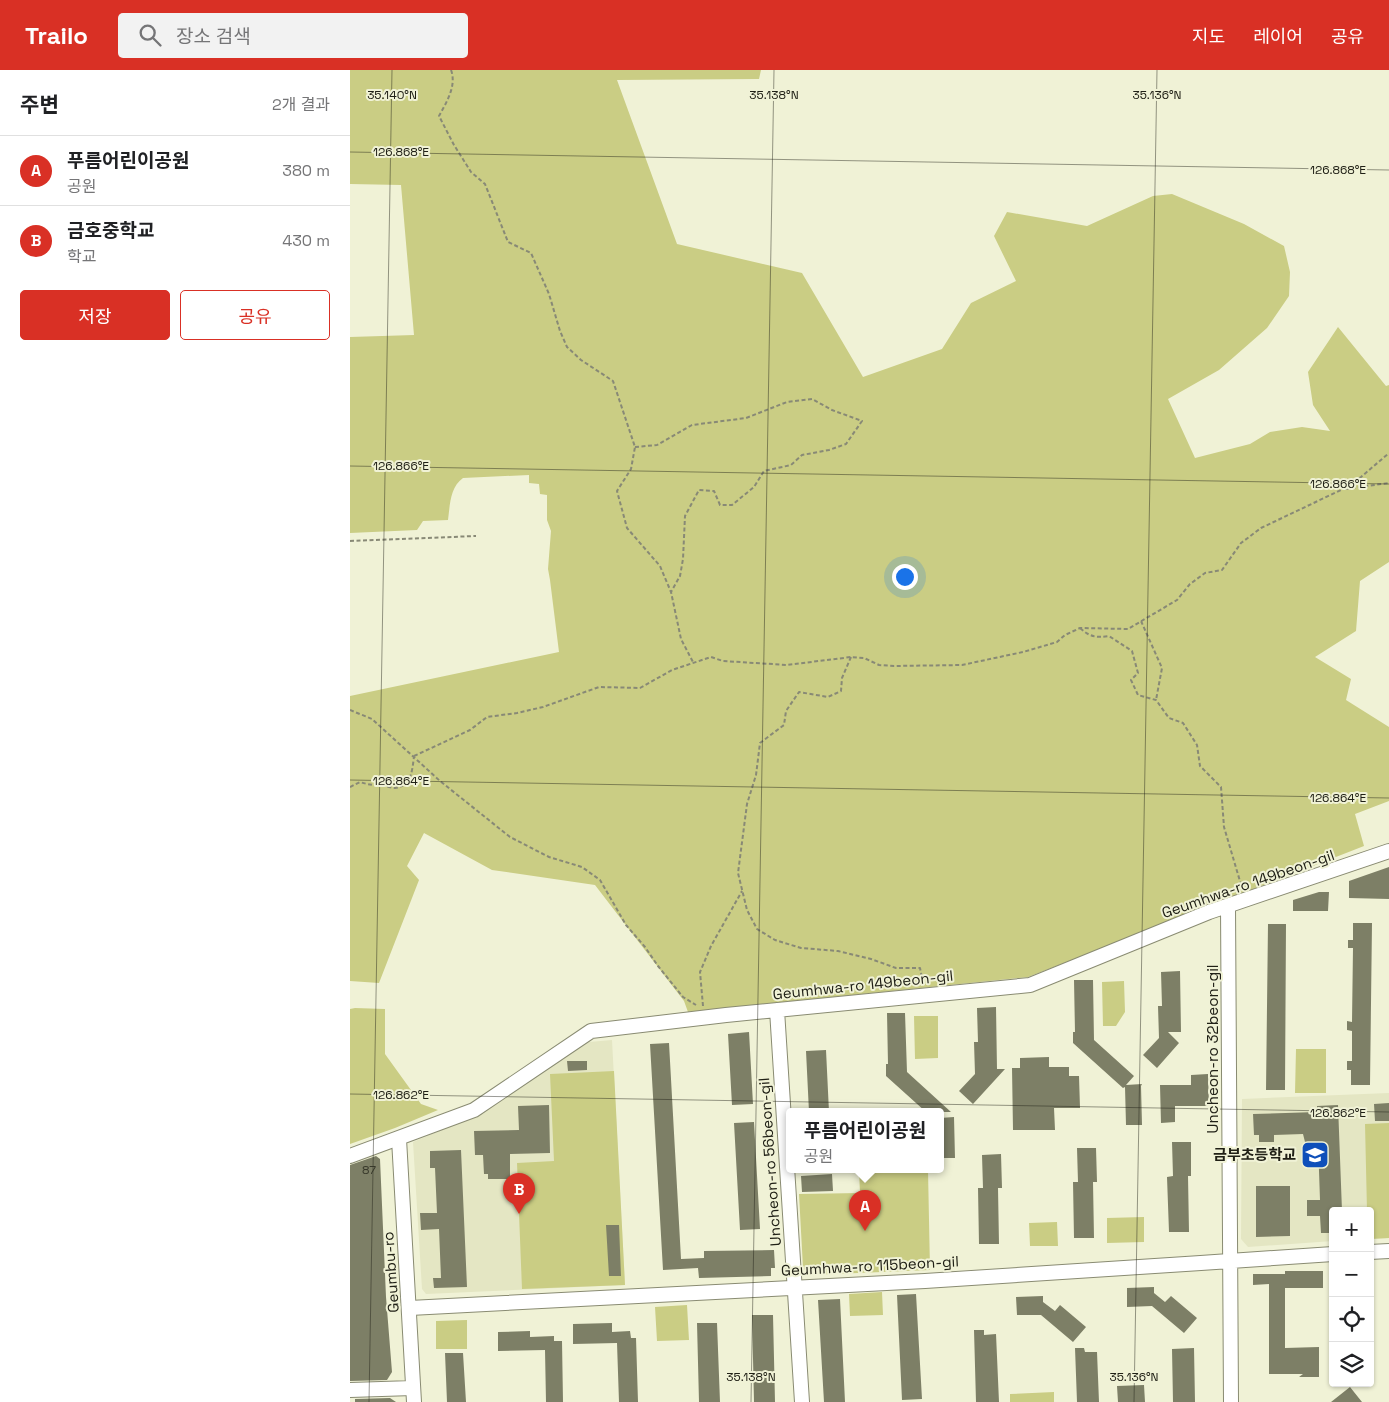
<!DOCTYPE html>
<html lang="ko">
<meta charset="utf-8">
<style>
body{margin:0;font-family:"Space Grotesk","Noto Sans KR",sans-serif;background:#f2f2f2;color:#202124}
.controls{position:absolute;right:15px;bottom:15px;display:grid;overflow:hidden;border-radius:5px;box-shadow:0 1px 4px #0004}
.controls button{width:45px;height:45px;display:grid;place-items:center;padding:0;border:0;border-bottom:1px solid #e0e0e0;background:#fff;color:#202124;font:25px sans-serif}
.you{position:absolute;left:554px;top:506px;width:18px;height:18px;margin:-12px;border:4px solid #fff;border-radius:50%;background:#1a73e8;box-shadow:0 0 0 8px #1a73e833}
.badge{display:grid;place-items:center;width:32px;height:32px;border-radius:50%;background:#d93025;color:#fff;font-size:16px;font-weight:700}
.pin{position:absolute;translate:-50% -41px;filter:drop-shadow(0 1px 2px #0008)}
.pin::after{content:'';position:absolute;top:26px;width:18px;height:15px;background:inherit;clip-path:polygon(0 0,100% 0,50% 100%)}
.popup{position:absolute;left:436px;top:1038px;width:158px;height:65px;box-sizing:border-box;display:grid;place-content:center;border-radius:5px;background:#fff;filter:drop-shadow(0 1px 4px #0005);font-size:16px;white-space:nowrap;color:#757577}
.popup b{font-size:19px;color:#202124}
.popup::after{content:'';position:absolute;left:50%;top:100%;margin-left:-10px;border:10px solid transparent;border-top-color:#fff}
.list{margin:0;padding:0;list-style:none}
h2{display:flex;justify-content:space-between;align-items:center;height:65px;margin:0;padding:0 20px;font-size:21px}
h2 small{font-size:16px;font-weight:400;color:#757577}
.list li{display:grid;grid-template-columns:32px 1fr auto;gap:15px;align-items:center;box-sizing:border-box;height:70px;padding:0 20px;border-top:1px solid #e0e0e0}
.list b{display:block;font-size:19px;white-space:nowrap}
.list p{margin:0;font-size:16px;white-space:nowrap;color:#757577}
.list em{font-size:16px;font-style:normal;color:#757577}
.actions{display:flex;gap:10px;padding:15px 20px}
.actions a{flex:1;padding:11px 0;border:1px solid #d93025;border-radius:5px;text-align:center;font-size:18px;color:#d93025}
.actions .main{background:#d93025;color:#fff}
.icon{flex:none;width:28px;height:28px;fill:none;stroke:currentColor;stroke-width:2;stroke-linecap:round;stroke-linejoin:round}
.map{position:relative;flex:none;width:1039px;height:1332px;overflow:hidden}
header{display:flex;align-items:center;gap:30px;box-sizing:border-box;height:70px;padding:0 25px;background:#d93025;color:#fff}
header strong{font-size:24px}
nav{display:flex;gap:28px;margin-inline-start:auto;font-size:18px}
.search{width:350px;height:45px;background:#f2f2f2;display:flex;align-items:center;gap:12px;box-sizing:border-box;padding:0 18px;border-radius:5px;color:#757577;font-size:19px}
main{display:flex}
aside{flex:1;background:#fff}
.map>svg:first-child{display:block}
</style>
<header>
<strong>Trailo</strong>
<div class="search"><svg class="icon" aria-label="search" viewBox="0 0 24 24"><circle cx="10" cy="10" r="6"/><path d="M15 15l6 6"/></svg>장소 검색</div>
<nav><a>지도</a><a>레이어</a><a>공유</a></nav>
</header>
<main>
<aside>
<h2>주변<small>2개 결과</small></h2>
<ul class="list">
<li><span class="badge">A</span><div><b>푸름어린이공원</b><p>공원</p></div><em>380 m</em></li>
<li><span class="badge">B</span><div><b>금호중학교</b><p>학교</p></div><em>430 m</em></li>
</ul>
<div class="actions"><a class="main">저장</a><a>공유</a></div>
</aside>
<div class="map">
<svg width="1039" height="1332" viewBox="0 0 1039 1332">
<rect width="100%" height="100%" fill="#f0f2d6"/>
<path fill="#e4e6c3" d="M262,970L275,1215L76,1224L72,1219L63,1072L129,1044L239,972Z
M1039,1023V1168L1020,1169V1141H983V1171L898,1177L891,1169L892,1029Z"/>
<path fill="#cacd84" d="M0,0H411L409,9L267,10L327,174L452,203L513,307L592,279L621,233L666,211L644,166L657,142L737,156L803,126L822,124L894,154L934,176L940,202L939,226L917,258L869,300L818,329L845,388L900,374L920,362L952,357L980,361L963,335L958,302L988,257L1036,316L1039,315V492L1010,511L1006,561L965,587L1001,609L996,630L1039,657V731L1005,744L1014,776L678,907L338,942L334,931L245,815L142,800L74,763L57,796L69,810L29,913L0,911V626L209,582L200,510L198,499L201,461L197,450V425L190,424L189,414L179,413V405L113,408C100,417 100,435 98,450L73,451L67,460L0,463V267L64,265L51,115L0,114Z
M774,911L775,942L766,956H753L752,912Z
M5,938L35,939V984L71,1034L88,1040L45,1058L0,1074V939Z
M564,946H588V988L565,989Z
M946,979H976V1023H945Z
M264,1001L275,1215L172,1219L167,1093L204,1091L200,1004Z
M1039,1053V1168L1020,1169V1141H1017L1015,1054Z
M509,1100H578L580,1200L460,1205L453,1198L449,1124L510,1123Z
M794,1147V1172L757,1173V1148Z
M707,1152L708,1176H680L679,1153Z
M532,1222L533,1245L500,1246L499,1224Z
M337,1235L339,1270L307,1271L305,1237Z
M117,1250V1279H86V1251Z
M704,1322V1332H660V1324Z"/>
<path fill="#7d7f66" d="M1039,797V829L999,828V811Z
M969,822H979L978,841H943V830Z
M1003,853H1022L1020,1015H1001V1000H997V991H1002V961L997,960V951L1002,952L1003,878H998V870H1003Z
M918,854H936L935,1020H916Z
M830,901L831,962H818L829,973L807,998L793,985L809,968L808,936H812L811,902Z
M724,910H743L744,970L784,1006L776,1015L792,1014L791,1016L792,1055H776L775,1017L773,1018L723,973V962H725Z
M646,937L647,999H655L623,1034L609,1021L625,1004L624,972H628L627,938Z
M537,943H555L557,1002L601,1042H576L536,1006V994H538Z
M399,962L403,1034L382,1035L378,964Z
M319,973L331,1189L354,1188V1181L424,1180L425,1198H421V1206L349,1208L348,1198L313,1200L300,974Z
M476,980L479,1042H459L456,981Z
M699,987V997H719V1006H729L730,1038H704L705,1060H663L662,998H670V988Z
M217,991H237V1000L218,1001Z
M858,1004L859,1036H825V1052L811,1053L810,1015H841V1005Z
M1039,1033V1051H1025L1024,1034Z
M199,1035L200,1083L160,1084V1109H138V1104H134L133,1085H125L124,1061L169,1060L168,1036Z
M988,1035L992,1141H983V1163H971L970,1146H957V1130H970L968,1072H955L953,1064L924,1065V1072H909V1065H904L903,1044L967,1042V1036Z
M604,1047L605,1088H590V1048Z
M404,1052L410,1159L390,1160L384,1053Z
M822,1072H841V1106H838L839,1162H819L817,1107L823,1106Z
M727,1078H746L747,1112H743L744,1168H724L723,1112H728Z
M111,1080L117,1217L84,1218L83,1208H91L89,1159L71,1160L70,1143H87L85,1098H80V1081Z
M651,1084L652,1118H648L649,1174H629L628,1118H633L632,1085Z
M26,1086L30,1089L36,1227L42,1302L37,1310L0,1311V1095Z
M482,1104L483,1121L452,1122L451,1106Z
M906,1116H940V1166L906,1167Z
M256,1155H269L271,1206H259Z
M935,1201H973V1218H935V1278L969,1277V1307H949L953,1304H919V1214L903,1215V1204H935Z
M804,1217V1223L815,1232L821,1226L847,1248L834,1263L802,1236L777,1237V1218Z
M566,1224L572,1329L552,1330L547,1225Z
M693,1226V1232L705,1241L710,1235L736,1257L723,1272L691,1245H667L666,1227Z
M490,1229L495,1332H474L468,1230Z
M402,1245H423L425,1332H404Z
M262,1253V1262L280,1261L281,1268H286L288,1332H269L267,1273L223,1274V1254Z
M347,1253H367L370,1332H349Z
M624,1260H634V1265L646,1264L649,1332H626Z
M180,1261V1267L204,1266V1271H212L213,1332H196L195,1280L148,1281V1262Z
M725,1278H734L735,1282H747L749,1332H727Z
M844,1278L845,1332H823L822,1279Z
M95,1283H113L116,1332H97Z
M794,1315L795,1332H768L767,1316Z
M1000,1317L1012,1332H981Z
M40,1328L46,1332H5V1329Z"/>
<g fill="none" stroke-linecap="round" stroke-linejoin="round">
<defs>
<path id="street" d="M878,836L881,1332
M427,940L452,1332
M49,1069L64,1332
M0,1086L124,1040L241,961L376,945L680,915L859,842L1039,781
M1020,1182L1039,1181
M60,1238C231,1228 403,1220 575,1211C711,1203 847,1193 983,1184
M0,1320L63,1318"/>
</defs>
<use href="#street" stroke="#898b72" stroke-width="16"/>
<path stroke="#888976" stroke-width="2" stroke-dasharray="4 2.5" stroke-linecap="butt" d="M101,0C107,16 96,33 89,46L104,75L121,102L135,114L158,172L181,183L199,224L210,261L217,277L231,290L263,311L285,377L281,399L267,421L277,458L310,496L321,522L331,569L343,592
M285,377L307,375L342,355L396,348L437,332L462,329L482,340L512,351L496,374L479,380L452,385L441,395L414,401L404,417L382,435H370L364,421L349,420L335,446L333,489L330,506L321,522
M995,419L1039,413
M0,471L126,466
M791,551L812,598L806,630
M730,558C740,567 746,568 759,566L782,581L788,603L781,610L788,625L806,630L819,648L833,653L847,675L850,696L871,717L874,757L892,818
M501,587L492,608L491,621L478,627L449,622L436,641L434,655L410,673L406,705L397,734L388,803L397,840L407,859L425,870L451,878L488,881L521,889L546,898H570L573,913
M0,640L22,649L90,711L160,767L199,787L232,797L250,810L276,855L295,877L308,896L333,927L346,935
M64,686L120,660L137,647L167,643L193,637L249,617L290,618L322,600L361,587L373,591L437,595L501,587L514,588L529,595L544,596L612,595L673,582L707,572L715,565L730,558L778,559L827,530L840,514L855,503L872,500L891,473L911,458L993,419L1011,407L1039,383
M0,717L10,712C19,715 24,715 33,716C37,716 41,718 45,718C62,716 62,700 64,687
M353,936L350,902L361,876L392,821"/>
<use href="#street" stroke="#fff" stroke-width="14"/>
</g>
<path fill="none" stroke="#202016" stroke-width="1" stroke-opacity="0.45" d="M0,82L1039,100M0,396L1039,414M0,710L1039,728M0,1024L1039,1042M19,1332L42,0M401,1332L424,0M784,1332L807,0"/>
<defs>
<symbol id="school-square" viewBox="-11 -11 22 22"><rect x="-9" y="-9" width="18" height="18" rx="4" fill="#0e4fba" stroke="#f0f2d6"/><path d="M0-5L7-2L0 1L-7-2ZM-4 1L0 2.5L4 1V4Q0 6-4 4Z" fill="#fff"/></symbol>
</defs>
<g fill-rule="evenodd">
<use href="#school-square" x="949" y="1069" width="32" height="32"/>
</g>
<g text-anchor="middle" stroke-width="4" stroke-linejoin="round" paint-order="stroke">
<g font-size="12" fill="#37382a">
<text x="19" y="1104">87</text>
</g>
<g font-size="15" fill="#202016" stroke="#f0f2d6">
<text transform="translate(898 814) rotate(-19)" y="5">Geumhwa-ro 149beon-gil</text>
<text transform="translate(513 915) rotate(-6)" y="5">Geumhwa-ro 149beon-gil</text>
<text transform="translate(863 979) rotate(-90)" y="5">Uncheon-ro 32beon-gil</text>
<text transform="translate(420 1092) rotate(-94)" y="5">Uncheon-ro 56beon-gil</text>
<text transform="translate(520 1196) rotate(-3)" y="5">Geumhwa-ro 115beon-gil</text>
<text transform="translate(41 1202) rotate(-94)" y="5">Geumbu-ro</text>
</g>
<g font-size="15" font-weight="bold" fill="#202016" stroke="#f0f2d6" text-anchor="end">
<text x="946" y="1090">금부초등학교</text>
</g>
</g>
<g font-size="12" text-anchor="middle" fill="#202016" stroke="#f0f2d6" stroke-width="4" stroke-linejoin="round" paint-order="stroke">
<text x="42" y="29">35.140°N</text>
<text x="424" y="29">35.138°N</text>
<text x="807" y="29">35.136°N</text>
<text x="51" y="86">126.868°E</text>
<text x="988" y="104">126.868°E</text>
<text x="51" y="400">126.866°E</text>
<text x="988" y="418">126.866°E</text>
<text x="51" y="715">126.864°E</text>
<text x="988" y="732">126.864°E</text>
<text x="51" y="1029">126.862°E</text>
<text x="988" y="1047">126.862°E</text>
<text x="401" y="1311">35.138°N</text>
<text x="784" y="1311">35.136°N</text>
</g>
</svg>
<div class="controls">
<button>+</button>
<button>−</button>
<button><svg class="icon" aria-label="locate" viewBox="0 0 24 24"><circle cx="12" cy="12" r="6"/><path d="M12 2v4M12 18v4M2 12h4M18 12h4"/></svg></button>
<button><svg class="icon" aria-label="layers" viewBox="0 0 24 24"><path d="M12 4l9 5-9 5-9-5zM3 14l9 5 9-5"/></svg></button>
</div>
<div class="you"></div>
<div class="pin badge" style="left:515px;top:1161px">A</div>
<div class="popup"><b>푸름어린이공원</b>공원</div>
<div class="pin badge" style="left:169px;top:1144px">B</div>
</div>
</main>
